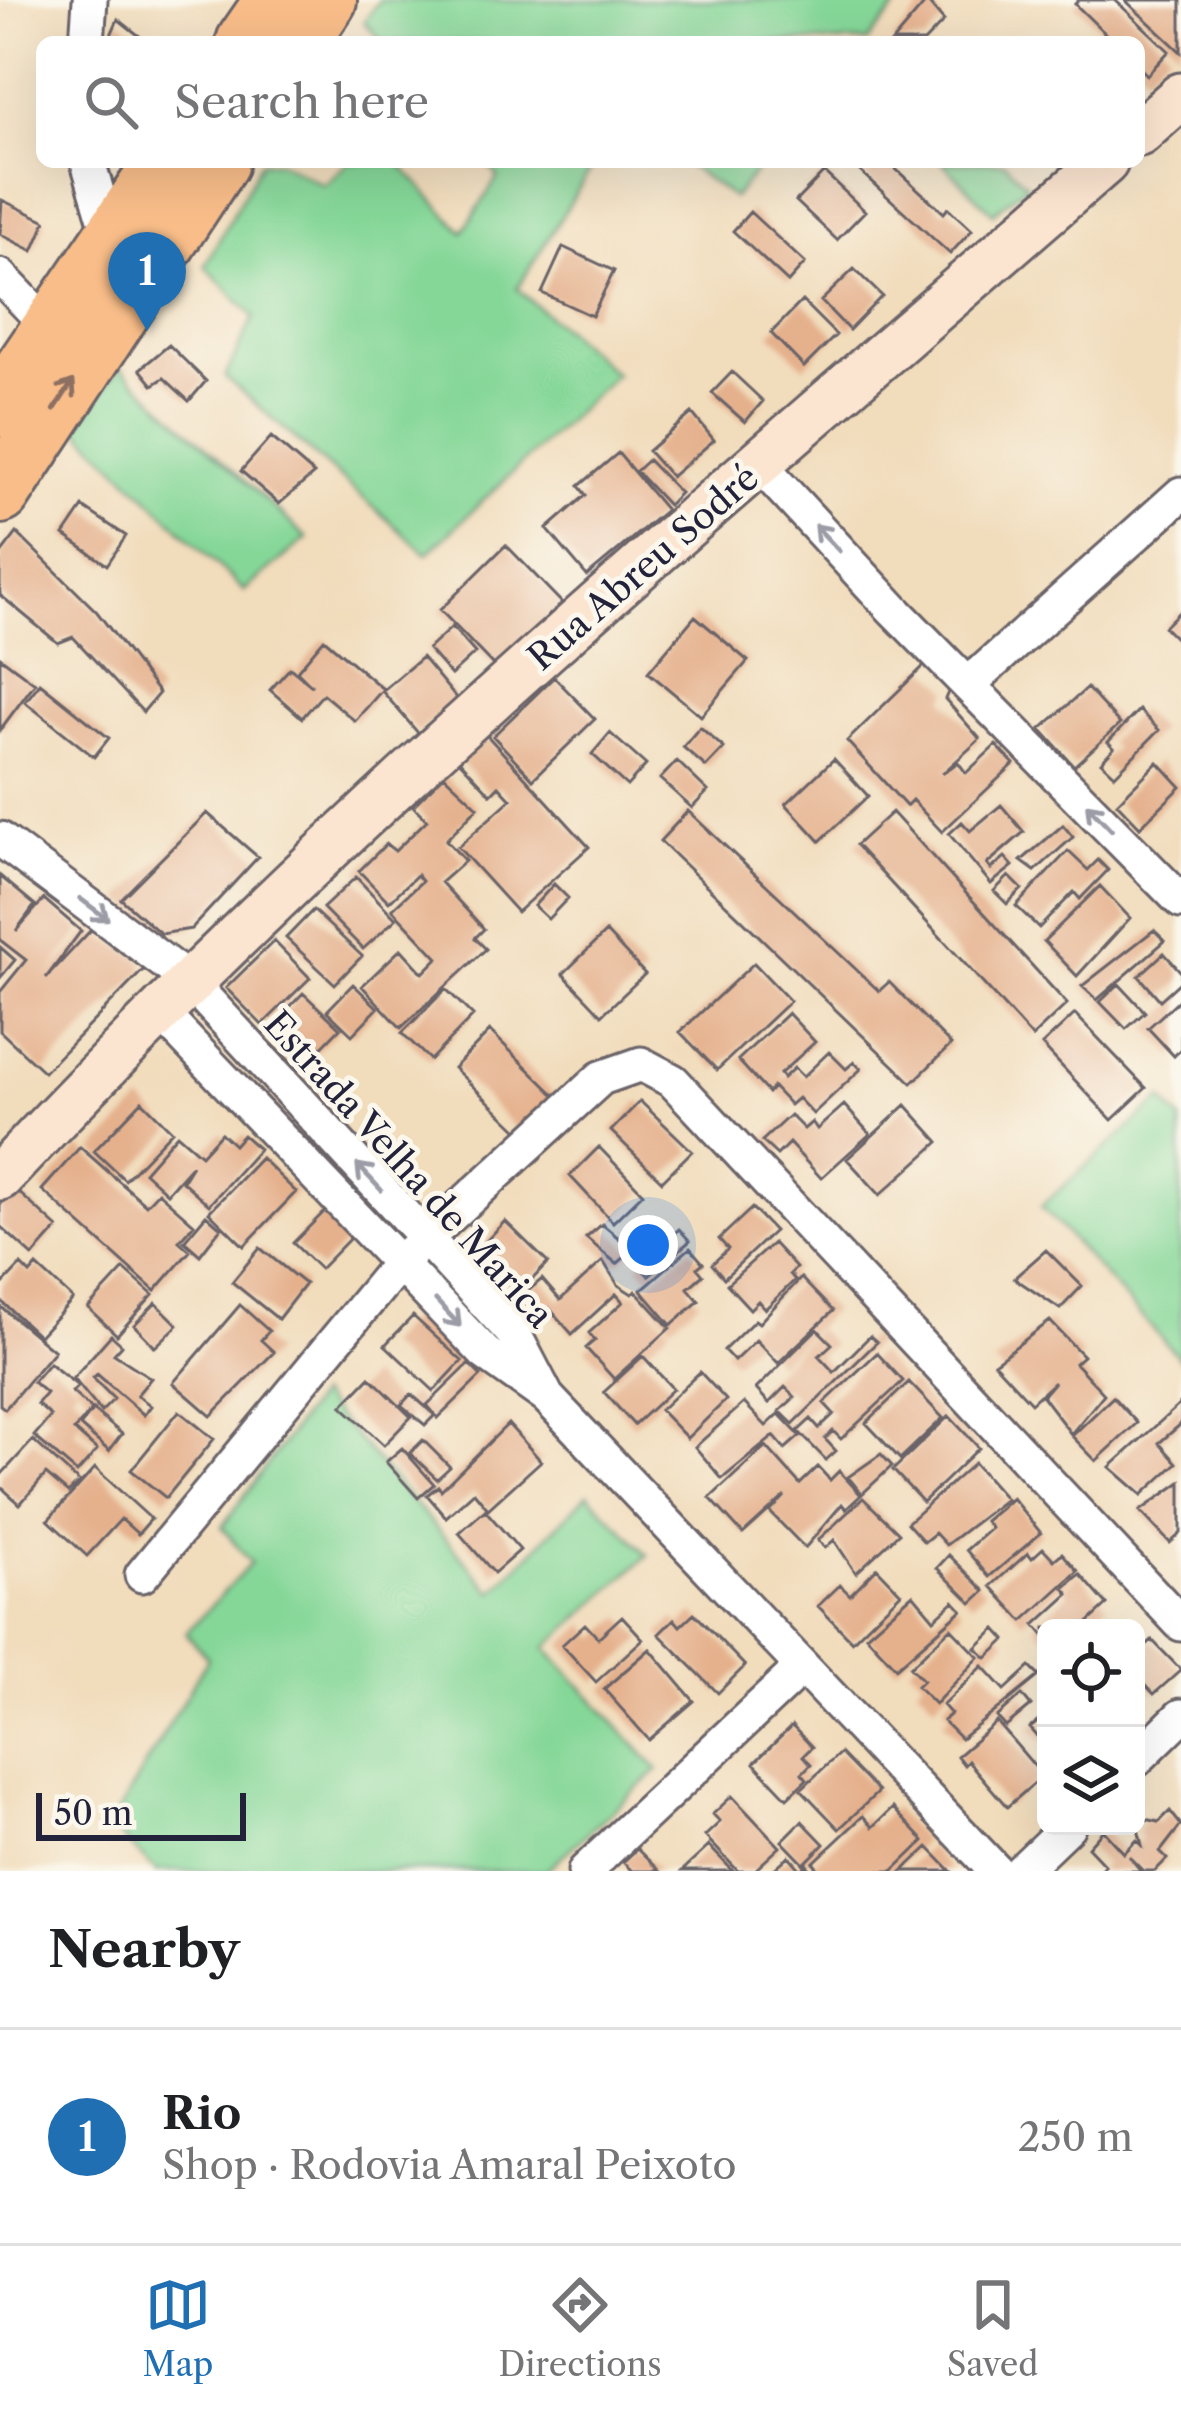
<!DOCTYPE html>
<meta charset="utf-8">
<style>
body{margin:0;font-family:"Libre Caslon Text",serif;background:#f6f6f6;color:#202124}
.controls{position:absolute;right:36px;bottom:36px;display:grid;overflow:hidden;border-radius:18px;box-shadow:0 12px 48px #0002}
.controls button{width:108px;height:108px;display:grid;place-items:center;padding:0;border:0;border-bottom:3px solid #e0e0e0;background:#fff;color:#202124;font:60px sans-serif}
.scale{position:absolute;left:36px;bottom:30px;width:210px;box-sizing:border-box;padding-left:12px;border:6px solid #22223b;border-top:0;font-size:33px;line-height:42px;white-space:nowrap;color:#22223b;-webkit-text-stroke:9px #fbf7ec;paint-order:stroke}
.you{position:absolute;left:648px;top:1245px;width:42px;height:42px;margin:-30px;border:9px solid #fff;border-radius:50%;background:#1a73e8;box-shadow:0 0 0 18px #1a73e833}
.badge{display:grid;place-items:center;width:78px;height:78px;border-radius:50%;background:#1f6fb2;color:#fff;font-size:39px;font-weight:700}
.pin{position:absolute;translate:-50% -99px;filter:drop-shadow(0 3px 6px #0008)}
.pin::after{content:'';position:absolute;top:63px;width:42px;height:36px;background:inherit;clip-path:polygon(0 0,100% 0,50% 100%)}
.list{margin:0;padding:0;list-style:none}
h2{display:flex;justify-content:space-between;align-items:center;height:156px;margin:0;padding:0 48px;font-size:51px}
h2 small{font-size:39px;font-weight:400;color:#757577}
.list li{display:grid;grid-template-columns:78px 1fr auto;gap:36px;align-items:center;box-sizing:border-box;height:216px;padding:0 48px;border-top:3px solid #e0e0e0}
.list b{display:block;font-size:45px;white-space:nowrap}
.list p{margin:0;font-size:39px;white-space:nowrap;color:#757577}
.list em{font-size:39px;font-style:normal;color:#757577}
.icon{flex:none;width:66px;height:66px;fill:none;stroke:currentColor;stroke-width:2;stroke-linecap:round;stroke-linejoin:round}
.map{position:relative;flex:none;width:1181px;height:1871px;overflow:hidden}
.search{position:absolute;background:#fff;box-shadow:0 12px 48px #0002;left:36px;right:36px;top:36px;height:132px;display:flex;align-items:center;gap:30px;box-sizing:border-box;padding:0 42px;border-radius:18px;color:#757577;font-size:45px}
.sheet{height:372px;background:#fff}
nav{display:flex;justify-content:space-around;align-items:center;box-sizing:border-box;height:168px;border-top:3px solid #e0e0e0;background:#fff;font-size:33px;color:#757577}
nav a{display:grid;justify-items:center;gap:6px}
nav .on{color:#1f6fb2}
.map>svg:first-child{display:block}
</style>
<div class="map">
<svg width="1181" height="1871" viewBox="0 0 1181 1871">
<rect width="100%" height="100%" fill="#fbf7ec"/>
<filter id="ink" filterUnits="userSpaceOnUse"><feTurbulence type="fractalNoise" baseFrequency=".00833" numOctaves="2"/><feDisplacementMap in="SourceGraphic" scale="24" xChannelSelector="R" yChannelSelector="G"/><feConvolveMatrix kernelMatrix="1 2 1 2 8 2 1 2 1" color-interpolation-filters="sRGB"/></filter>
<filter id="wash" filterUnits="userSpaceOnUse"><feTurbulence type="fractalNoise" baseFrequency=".004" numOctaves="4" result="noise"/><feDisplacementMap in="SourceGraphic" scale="48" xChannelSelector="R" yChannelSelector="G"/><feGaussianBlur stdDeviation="2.7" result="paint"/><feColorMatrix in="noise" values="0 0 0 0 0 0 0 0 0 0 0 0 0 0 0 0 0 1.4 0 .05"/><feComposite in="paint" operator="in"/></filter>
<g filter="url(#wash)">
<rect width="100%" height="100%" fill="#f1dcbb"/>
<path fill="#85d798" stroke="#547c6a" stroke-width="3" d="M379,0H903L867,42H383L364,22Z
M261,162H279L324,185L349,162H398L463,232L498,177L487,162H595L517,289L616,374L427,554L225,377L254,317L205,266Z
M683,162H764L733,198Z
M942,162H1004L1027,185L993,213Z
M120,367L307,538L244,591L77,428Z
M1162,1099L1181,1120V1360L1041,1206Z
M318,1395L493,1592L588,1494L648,1555L546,1648L658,1770L545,1871H156L110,1826L208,1658L186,1633L251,1563L222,1527Z"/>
<g id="blocks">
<path fill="#e5b18d" d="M1079,0H1115L1169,51L1147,75L1139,67V42H1114L1075,4Z
M1125,0H1181V52Z
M927,1L944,21L924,42H892Z
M118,19L147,42H108Z
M850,162H888L944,213L948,208L972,230L950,254Z
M824,172L865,211L837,240L796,201Z
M2,200L46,221L33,251L0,234Z
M750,212L805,263L788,282L733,231Z
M563,247L614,271L592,316L542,293Z
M854,269L882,296L849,330L821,301Z
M802,301L836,335L804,367L771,333Z
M169,345L206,381L189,401L164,378L153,385L140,369Z
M732,372L763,401L745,422L712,393Z
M692,413L714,440L671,477L648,451Z
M271,437L314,474L279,504L241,471Z
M618,453L666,510L587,576L547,529L586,495L579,486Z
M648,460L680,493L668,505L636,471Z
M83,507L126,536L107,565L64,535Z
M17,533L97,612L159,693L143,712L73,637L58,643L0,595V555Z
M506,545L562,603L496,668L440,610Z
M1181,610V644L1164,627Z
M695,616L748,661L701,716L648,672Z
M452,627L475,653L451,675L428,649Z
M324,639L383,689L355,721L323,694L302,718L270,690L290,668L312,686L297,671Z
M0,657L35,683L0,730Z
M422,657L457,699L418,733L382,691Z
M925,665L949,690L945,699L980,739L942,774L958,762L966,773L996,745L1014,764L942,832L912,800L906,806L847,741Z
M554,677L595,719L533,779L493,736Z
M40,683L109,738L94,757L25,702Z
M1087,688L1120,724L1074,766L1041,729Z
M1139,710L1159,730L1115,775L1101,762L1114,748L1108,742Z
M700,727L724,748L706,767L683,747Z
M482,730L589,847L517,912L458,847L511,799L499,786L491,794L455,756Z
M610,733L646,765L627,786L592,754Z
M834,759L868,796L820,841L786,804Z
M677,761L708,791L692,808L660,779Z
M1158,762L1181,787L1140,827L1117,803Z
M444,775L478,807L446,840L465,861L441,882L484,929L475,938L486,949L401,1028L362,986L401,949L423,973L438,958L392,909L422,881L417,875L389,902L359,871L386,844L395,851L427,820L413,806Z
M1001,805L1024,832L987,864L991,869L1005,857L1013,866L991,884L949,834L962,822L970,831Z
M688,811L879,991L889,982L951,1045L912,1083L660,841Z
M892,812L1067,1004L1032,1037L856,845Z
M207,813L258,857L191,929L161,934L121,899Z
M1063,825L1073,837L1035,871L1021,861Z
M1068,851L1088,870L1098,860L1108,870L1080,899L1074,892L1039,928L1016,906Z
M0,876L35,905L16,931L44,899L81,931L46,978L91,930L141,959L144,969L44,1072L0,1031V992L26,960L0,940Z
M1009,876L1022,889L1007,904L994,891Z
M356,877L396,919L363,949L323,908Z
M554,884L568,898L548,919L534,906Z
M1100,886L1130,918L1077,976L1044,941Z
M313,910L362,956L335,984L286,938Z
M1154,930L1165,941L1097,1000L1082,986Z
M606,932L645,974L602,1015L563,974Z
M274,941L310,978L262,1025L226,988Z
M0,947L15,960L0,978Z
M1164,953L1181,972V981L1160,1000L1139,976Z
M754,963L790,1001L717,1070L680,1032Z
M353,984L378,1008L352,1035L327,1011Z
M1119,984L1145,1012L1126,1029L1100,1002Z
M446,989L473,1016L430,1060L402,1033Z
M303,993L340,1028L299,1070L263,1035Z
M1181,998V1049L1174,1056L1148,1028Z
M788,1013L815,1042L780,1074L783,1078L794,1068L803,1077L829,1052L846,1069L854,1062L861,1069L813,1114L798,1098L790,1105L773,1087L768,1093L738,1060Z
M1075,1014L1146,1088L1112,1120L1042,1045Z
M490,1031L558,1098L522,1134L454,1068Z
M142,1101L172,1131L125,1180L94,1151Z
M640,1101L692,1151L662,1181L611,1131Z
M844,1105L870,1134L821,1178L789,1143L777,1155L762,1141L790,1115L804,1129L812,1122L817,1129Z
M906,1105L939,1142L880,1195L847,1159Z
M221,1133L234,1145L243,1135L259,1149L209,1205L182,1181L192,1165L167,1193L144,1172L177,1134L201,1155Z
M80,1147L146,1205L158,1192L194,1224L179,1241L190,1251L155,1291L42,1190Z
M599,1147L643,1193L613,1222L570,1176Z
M261,1158L296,1192L244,1246L209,1212Z
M15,1189L58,1228L33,1256L0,1226V1205Z
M752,1208L774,1231L724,1278L712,1264L728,1249L719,1239Z
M327,1209L353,1235L320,1269L293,1243Z
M206,1215L221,1228L200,1255L184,1241Z
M505,1221L548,1263L519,1293L477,1251Z
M602,1224L633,1250L617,1264L586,1238Z
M679,1229L690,1241L649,1276L638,1265Z
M773,1243L796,1268L790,1274L795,1280L765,1309L758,1301L750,1309L727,1284Z
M260,1248L305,1284L278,1319L232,1282Z
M690,1248L703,1263L697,1268L703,1275L688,1288L699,1301L671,1325L641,1290Z
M1046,1250L1082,1286L1060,1309L1014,1278Z
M603,1261L618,1285L632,1294L636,1291L670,1328L614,1379L586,1348L595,1340L589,1333L623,1302L616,1294L572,1334L549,1308L525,1328L508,1308L542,1279L560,1300Z
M21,1265L30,1274L37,1266L73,1299L39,1336L0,1300V1287Z
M124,1269L153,1295L117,1335L88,1308Z
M801,1278L833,1311L778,1363L756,1340L734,1361L724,1350L755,1320L759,1323Z
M156,1303L178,1325L155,1347L134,1325Z
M240,1305L269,1331L261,1340L274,1352L211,1416L173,1383Z
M0,1306L54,1351L5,1409L0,1405Z
M413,1316L462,1361L434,1391L385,1345Z
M1050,1321L1083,1356L1075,1363L1104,1394L1071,1434L1042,1396L1054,1382L1031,1403L994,1363Z
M817,1329L832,1344L819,1356L834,1372L870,1336L877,1342L793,1424L780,1411L795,1397L785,1387L769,1403L756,1389Z
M111,1335L122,1345L114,1354L151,1378L137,1395L151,1406L144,1415L97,1374L93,1378L114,1399L101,1412L73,1378Z
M877,1353L903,1381L841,1439L833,1431L825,1439L836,1451L826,1460L798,1431L811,1419L819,1428L834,1414L824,1403Z
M643,1356L673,1389L634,1425L604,1392Z
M49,1363L78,1386L72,1392L92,1410L74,1430L97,1450L77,1473L34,1436L51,1416L37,1404L46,1393L33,1382Z
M469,1364L481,1376L438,1418L427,1405Z
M700,1372L726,1400L687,1438L660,1410Z
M370,1377L411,1417L384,1445L342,1406Z
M909,1382L943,1418L900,1459L866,1423Z
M411,1394L435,1415L425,1425L401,1405Z
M1113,1397L1137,1423L1096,1461L1072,1436Z
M744,1403L766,1426L779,1414L800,1436L785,1449L774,1436L722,1479L695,1447Z
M1181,1403V1424L1159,1443L1177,1463L1142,1495L1110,1467Z
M93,1410L122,1434L109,1451L80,1426Z
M179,1411L214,1439L166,1498L131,1470Z
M949,1416L979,1448L923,1502L893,1470Z
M508,1424L541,1461L488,1509L474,1492L446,1517L427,1495L438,1486L441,1490Z
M33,1440L79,1482L68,1493L46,1474L20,1504L0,1486V1476Z
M423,1440L450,1467L437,1479L410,1453Z
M766,1446L800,1484L818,1467L830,1480L839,1471L861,1495L846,1509L842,1504L805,1548L770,1512L785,1496L743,1534L710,1498Z
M402,1448L434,1484L418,1498L386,1462Z
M881,1454L892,1466L862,1494L848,1477Z
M974,1463L1006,1499L946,1545L935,1533L924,1542L907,1523Z
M95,1468L151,1519L138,1534L121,1519L87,1556L48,1520Z
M1181,1482V1533L1170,1543L1140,1511Z
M863,1498L899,1533L856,1573L834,1540L825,1548L818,1540Z
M1012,1498L1041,1533L989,1577L966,1550L991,1528L985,1521Z
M485,1510L520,1550L494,1573L459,1533Z
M1043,1548L1054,1560L1062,1553L1078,1571L1023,1621L991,1586L1028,1553L1032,1558Z
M949,1555L985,1591L972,1603L937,1568Z
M877,1568L901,1593L852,1641L818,1606L840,1585L850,1595Z
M1080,1574L1107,1605L1082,1628H1046V1638L1035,1625L1069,1594L1064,1588Z
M913,1594L934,1619L954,1601L962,1610L896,1668L866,1635Z
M694,1613L745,1666L718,1693L659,1634L674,1619L680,1626Z
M622,1616L643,1639L596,1682L562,1645L585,1624L598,1638Z
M951,1628L979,1657L935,1704L917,1686L923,1680L910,1667Z
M996,1629L1006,1640L987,1658L976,1648Z
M1152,1640L1181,1670L1154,1694L1136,1675V1655Z
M650,1649L694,1701L649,1740L604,1689Z
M983,1666L1005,1690L1030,1667L1039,1676L961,1739L943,1721L951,1714L943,1705Z
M1022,1695L1031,1706L1006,1727L997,1717Z
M1046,1715V1746L1030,1728Z
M997,1722L1043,1776L1007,1807L968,1761L964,1765L957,1756Z
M792,1726L812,1747L803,1756L811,1764L802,1773L807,1779L787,1798L754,1763Z
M840,1753L878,1792L839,1829L801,1789Z
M732,1796L780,1847L754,1871H738L705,1836L720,1822L713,1814Z
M893,1808L924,1841L893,1871H821L813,1863L863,1816L873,1827Z
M1170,1811L1181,1825L1160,1852L1167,1859L1155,1871H1144L1129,1856L1141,1871H1098L1105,1865L1088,1847L1103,1830L1124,1853L1137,1840L1142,1845L1138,1829L1146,1819L1159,1822Z
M802,1821L824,1844L804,1864L782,1841Z
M709,1846L733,1871H682Z
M928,1847L951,1871H903Z
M637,1849L659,1871H632L623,1862Z
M789,1856L801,1870L807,1865L812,1871H772Z"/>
</g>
</g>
<g filter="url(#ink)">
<use href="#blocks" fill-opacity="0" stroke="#6a6368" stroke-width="3"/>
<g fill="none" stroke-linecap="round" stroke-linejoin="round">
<defs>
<path id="street" d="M87,42L90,0
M88,162L112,242
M0,276L52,330
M759,464L894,610L1181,901
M969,684L1181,494
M0,839L188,980L514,1334L547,1397
M157,1009L485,1353L547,1397L996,1871
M142,1575L400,1262L601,1078L641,1064L673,1081L1181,1624
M1136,1760L1181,1716
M585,1871L801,1668
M1021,1871L1068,1826"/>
<path id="secondary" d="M1139,133L1181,96
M0,1177C342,811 729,491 1105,162"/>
<path id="highway" d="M247,42L276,0
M298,42L326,0
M0,406L166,162
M0,493L218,162"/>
</defs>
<use href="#street" stroke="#6a6368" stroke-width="39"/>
<use href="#secondary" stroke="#6a6368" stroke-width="51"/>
<use href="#highway" stroke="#6a6368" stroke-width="66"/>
<use href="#street" stroke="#fff" stroke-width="33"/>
<use href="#secondary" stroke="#fce5d0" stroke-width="45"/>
<use href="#highway" stroke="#f8bd89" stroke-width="60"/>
</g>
<defs><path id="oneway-shaft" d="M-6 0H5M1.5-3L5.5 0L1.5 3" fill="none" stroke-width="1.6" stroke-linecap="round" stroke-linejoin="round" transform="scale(3)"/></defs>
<use stroke="#8d7062" href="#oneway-shaft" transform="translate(64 395) rotate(-57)"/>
<g stroke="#9c9ca7">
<use href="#oneway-shaft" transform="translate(827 538) rotate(-133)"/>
<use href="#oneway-shaft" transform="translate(1099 817) rotate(-134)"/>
<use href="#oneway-shaft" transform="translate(94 909) rotate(37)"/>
<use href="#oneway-shaft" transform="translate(369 1177) rotate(-133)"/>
<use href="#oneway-shaft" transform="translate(448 1313) rotate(47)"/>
</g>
</g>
<g text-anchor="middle" stroke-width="10" stroke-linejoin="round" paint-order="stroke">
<g font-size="36" fill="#22223b" stroke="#fbf7ec">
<text transform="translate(643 567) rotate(-41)" y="13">Rua Abreu Sodré</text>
<text transform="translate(409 1169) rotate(48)" y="13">Estrada Velha de Marica</text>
</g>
</g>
</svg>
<div class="controls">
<button><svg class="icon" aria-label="locate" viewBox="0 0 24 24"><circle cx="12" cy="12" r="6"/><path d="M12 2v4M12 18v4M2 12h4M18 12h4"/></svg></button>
<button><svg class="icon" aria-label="layers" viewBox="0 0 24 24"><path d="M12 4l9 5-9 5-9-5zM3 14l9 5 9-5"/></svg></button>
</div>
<div class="scale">50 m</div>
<div class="you"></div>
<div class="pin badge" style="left:147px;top:331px">1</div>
<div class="search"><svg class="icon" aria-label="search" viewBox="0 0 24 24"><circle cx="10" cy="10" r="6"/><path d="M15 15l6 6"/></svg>Search here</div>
</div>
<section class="sheet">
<h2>Nearby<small></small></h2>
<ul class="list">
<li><span class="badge">1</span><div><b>Rio</b><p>Shop · Rodovia Amaral Peixoto</p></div><em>250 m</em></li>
</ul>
</section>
<nav>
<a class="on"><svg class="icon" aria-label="map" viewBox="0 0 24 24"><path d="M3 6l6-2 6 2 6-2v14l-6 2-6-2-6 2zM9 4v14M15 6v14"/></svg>Map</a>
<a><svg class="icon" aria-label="directions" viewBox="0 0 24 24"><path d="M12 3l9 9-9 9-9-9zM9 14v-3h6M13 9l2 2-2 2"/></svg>Directions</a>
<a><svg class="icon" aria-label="saved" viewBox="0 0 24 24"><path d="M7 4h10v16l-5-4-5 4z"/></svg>Saved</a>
</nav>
